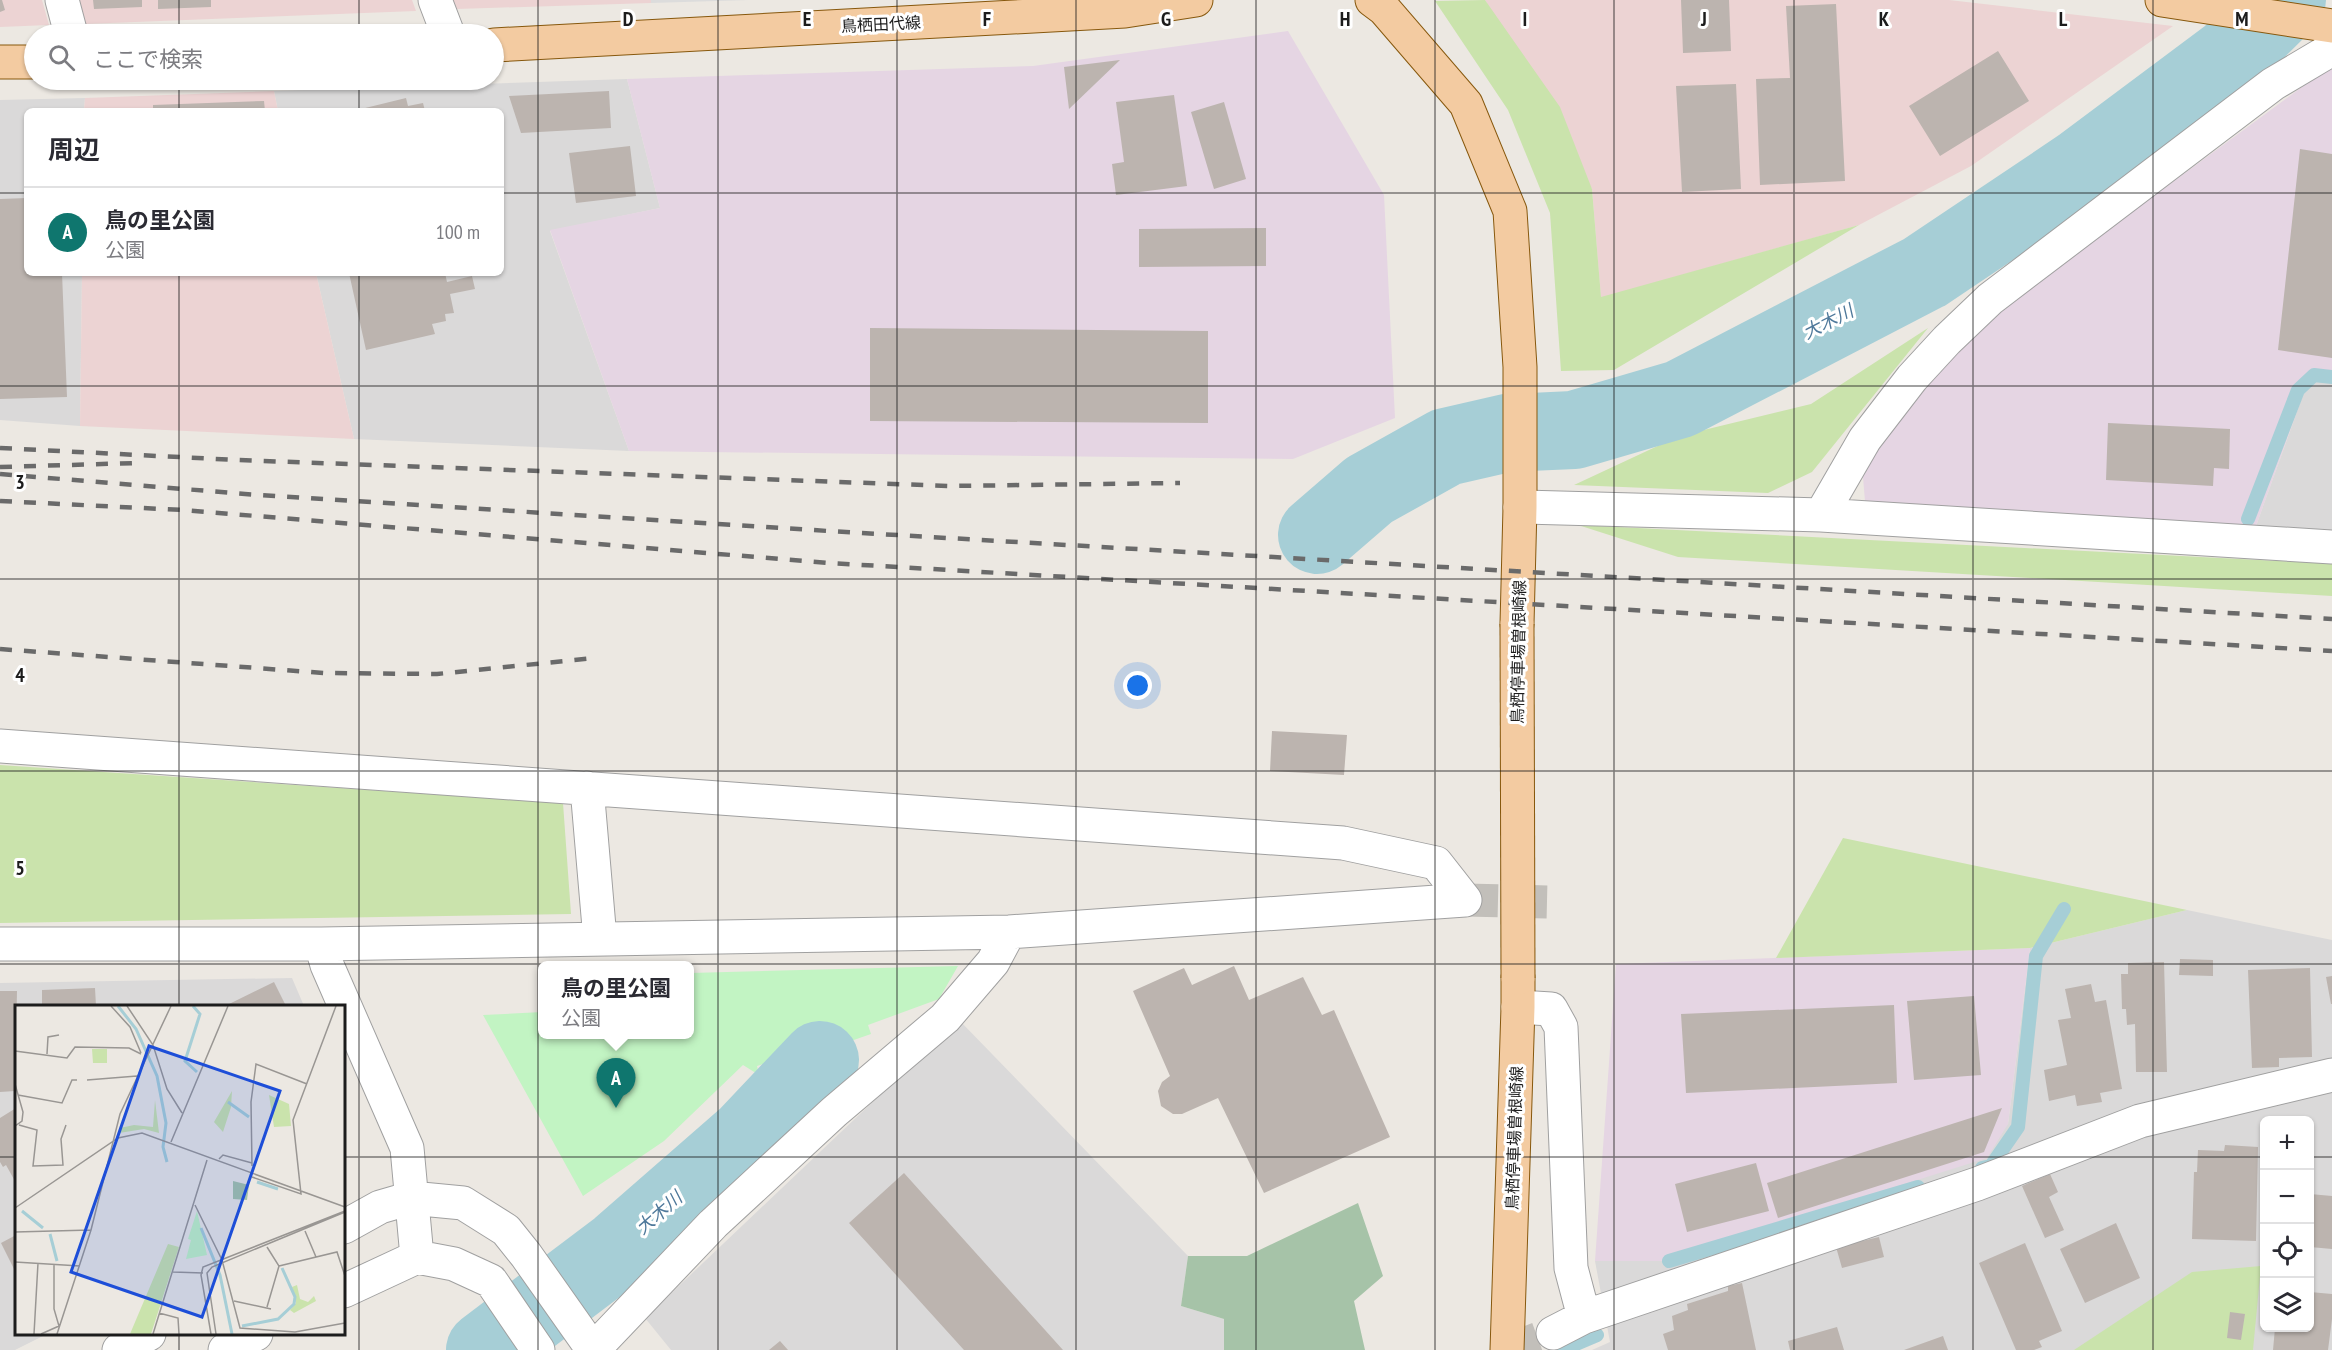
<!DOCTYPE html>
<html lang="ja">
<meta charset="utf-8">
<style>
body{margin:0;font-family:"PT Sans Narrow","Noto Sans JP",sans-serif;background:#f7f7f7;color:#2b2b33}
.controls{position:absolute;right:18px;bottom:18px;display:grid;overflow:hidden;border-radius:9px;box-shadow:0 2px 4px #0004}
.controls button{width:54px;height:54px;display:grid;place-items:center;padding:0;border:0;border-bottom:2px solid #e1e1e2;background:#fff;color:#2b2b33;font:30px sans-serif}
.you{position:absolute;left:1138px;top:686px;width:21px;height:21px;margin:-15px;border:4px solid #fff;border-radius:50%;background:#1a73e8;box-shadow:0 0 0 9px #1a73e833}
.badge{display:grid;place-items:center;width:39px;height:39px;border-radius:50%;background:#0f766e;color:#fff;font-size:20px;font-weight:700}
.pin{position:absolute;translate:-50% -50px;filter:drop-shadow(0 2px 3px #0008)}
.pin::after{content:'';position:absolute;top:32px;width:21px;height:18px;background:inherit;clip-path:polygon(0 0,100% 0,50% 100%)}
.popup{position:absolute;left:538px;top:961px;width:156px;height:78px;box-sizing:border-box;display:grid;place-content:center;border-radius:9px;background:#fff;filter:drop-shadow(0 2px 4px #0005);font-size:20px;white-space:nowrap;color:#7c7c81}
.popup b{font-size:22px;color:#2b2b33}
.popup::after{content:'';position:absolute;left:50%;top:100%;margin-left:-12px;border:12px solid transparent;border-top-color:#fff}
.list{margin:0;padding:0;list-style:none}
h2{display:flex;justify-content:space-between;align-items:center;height:78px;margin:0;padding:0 24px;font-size:26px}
h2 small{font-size:20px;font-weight:400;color:#7c7c81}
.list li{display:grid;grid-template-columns:39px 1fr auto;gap:18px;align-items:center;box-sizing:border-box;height:90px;padding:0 24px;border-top:2px solid #e1e1e2}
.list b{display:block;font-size:22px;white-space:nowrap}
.list p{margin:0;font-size:20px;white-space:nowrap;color:#7c7c81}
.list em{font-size:20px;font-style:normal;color:#7c7c81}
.icon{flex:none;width:33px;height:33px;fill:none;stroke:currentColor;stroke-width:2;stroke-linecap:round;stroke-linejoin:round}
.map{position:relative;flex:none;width:2332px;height:1350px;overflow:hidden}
.search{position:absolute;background:#fff;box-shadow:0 2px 4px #0004;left:24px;top:24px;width:480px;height:66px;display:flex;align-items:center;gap:15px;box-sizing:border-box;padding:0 21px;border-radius:33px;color:#7c7c81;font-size:22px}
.panel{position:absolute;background:#fff;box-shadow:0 2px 4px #0004;left:24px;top:108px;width:480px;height:168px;border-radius:9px}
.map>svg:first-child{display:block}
</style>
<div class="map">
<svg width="2332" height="1350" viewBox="0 0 2332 1350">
<rect width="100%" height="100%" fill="#ece8e2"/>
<path fill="#dad9d9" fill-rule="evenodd" d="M627,79L660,208L550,231L629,451L354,439L316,273H501V111H278L274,91Z
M85,98L84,111H27V273H82L80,426L0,420V100Z
M2318,381L2332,382V531L2256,526L2304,392Z
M2187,910L2332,940V1350H1592L1610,1342L1595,1261H1661L2008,1124L2030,948ZM2264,1120H2310V1328H2264Z
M292,978L304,1006H16V1334H47L15,1350H0V983Z
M959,1020L1188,1256L1181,1306L1224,1319V1350H671L645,1318Z"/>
<path fill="#ecd3d3" d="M0,0H42L49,25L0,27Z
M78,0H412L416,11L84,24Z
M453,0H651V3L457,9Z
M1485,0H1949L2173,26L1971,166L1859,225L1601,298L1592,189Z
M274,91L278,111H84L85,98Z
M82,273H316L354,439L80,426Z"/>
<path fill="#e5d5e3" d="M1288,31L1384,195L1395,418L1293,459L629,451L550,230L660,208L627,79L1033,66Z
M2332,65V382L2318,381L2304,392L2256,526L1865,501L1862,465L1977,326Z
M2030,948L2008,1124L1987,1158L1661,1261H1595L1616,964Z"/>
<path fill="#cae3ac" d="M1485,0L1560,107L1592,189L1601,297L1859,225L1614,370L1561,371L1550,213L1508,110L1435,1Z
M1928,328L1812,472L1768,493L1574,485L1679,436L1811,404Z
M1578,525L2318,563L2332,564V596L1678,557Z
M0,765L563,803L571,914L0,923Z
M1843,838L2187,910L2030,948L1776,958Z
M2261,1266L2253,1350H2074L2192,1272Z"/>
<path fill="#a6c3a8" d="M1358,1203L1383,1276L1354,1301L1365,1350H1224V1319L1181,1306L1188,1256H1247Z"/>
<path fill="#c2f4c3" d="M958,966L939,999L868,1025L871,1034L825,1050L824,1044L757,1066L759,1075L743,1065L664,1141L583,1196L483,1015L542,1012V1034H690V973Z"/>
<path fill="#dcdcdc" d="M651,0H749L651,3Z"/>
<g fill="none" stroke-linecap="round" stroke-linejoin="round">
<path stroke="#a6ced6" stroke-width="14" d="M2248,519L2298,390L2314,375L2332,377
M1982,1168L1991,1166L2018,1127L2036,956L2064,909
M1669,1261L1918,1187
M1562,1350L1597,1335"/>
<path stroke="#a6ced6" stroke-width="78" d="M1317,535L1369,490L1446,447L1507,433L1574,430L1680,399L1925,272L2080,168L2230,56L2287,0
M485,1350L620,1248L746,1138L820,1060"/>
</g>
<path fill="#bcb4af" d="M0,0H2L5,10L0,12Z
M93,0H142V7L94,9Z
M158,0H211V7L158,9Z
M1681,0H1729L1731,51L1683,53Z
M1836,4L1845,181L1760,185L1756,79L1790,78L1786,6Z
M1998,51L2029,101L1940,156L1909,106Z
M1120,60L1069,109L1064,67Z
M1736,84L1741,189L1682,192L1676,86Z
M609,91L611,128L521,133L509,96Z
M1174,95L1187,186L1116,195L1112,164L1124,162L1116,102Z
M406,98L408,106L423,103L425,111H353Z
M264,101L265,111H153V105Z
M1224,102L1246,179L1214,189L1191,112Z
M630,146L636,196L576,203L569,153Z
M2300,149L2332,154V358L2278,350Z
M27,198V273H62L67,397L0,399V199Z
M1266,228V266L1139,267V229Z
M349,273H445L447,282L472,276L475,289L450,294L454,313L445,314L446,321L432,324L435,334L366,350Z
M870,328L1208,331V423L870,421Z
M2108,423L2230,429L2229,469L2214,468L2213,486L2106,480Z
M1272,731L1347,735L1344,775L1270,771Z
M2180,959L2213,960V976L2179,975Z
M2164,962L2167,1072H2136L2135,1024L2127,1025L2126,1009H2122L2121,974H2128V963Z
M1234,966L1249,1000L1303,977L1322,1015L1334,1010L1390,1137L1264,1193L1218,1098L1182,1114H1173L1161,1106L1158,1091L1162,1082L1170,1076L1133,991L1184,968L1192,985Z
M2310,968L2312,1057L2279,1058V1067L2252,1068L2248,970Z
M2332,976V1004H2331L2326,977Z
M274,982L286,1006H225Z
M2091,984L2095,1002L2106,1000L2122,1089L2100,1093L2102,1102L2077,1106L2075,1095L2049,1101L2044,1070L2067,1065L2058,1020L2071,1018L2065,989Z
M95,988L96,1006H42V990Z
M0,991H17L15,1091L0,1092Z
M1974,996L1981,1075L1914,1080L1907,1001Z
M1894,1005L1897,1083L1686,1093L1681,1014Z
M16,1108V1183L6,1165L3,1167L0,1162V1118Z
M2002,1108L1984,1152L1778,1218L1767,1183Z
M2225,1145L2258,1147L2256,1241L2192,1239L2194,1172H2197L2198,1150L2224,1151Z
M1756,1163L1769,1211L1687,1232L1675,1184Z
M904,1173L1063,1350H964L849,1223Z
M2050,1174L2058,1192L2049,1197L2064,1230L2045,1238L2022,1186Z
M2310,1194L2332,1196V1249L2310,1247Z
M2116,1223L2140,1278L2085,1303L2060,1249Z
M16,1235V1273L1,1243Z
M1879,1237L1884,1257L1842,1268L1836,1247Z
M2025,1243L2062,1331L2039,1341L2042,1347L2034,1350H2016L1979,1263Z
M1742,1283L1756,1350H1668L1663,1334L1674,1330L1672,1316L1688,1310L1687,1304L1728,1291V1286Z
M2310,1292L2332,1294V1319L2328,1350H2273L2275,1328H2310Z
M2230,1312L2245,1314L2241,1340L2227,1338Z
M1837,1327L1844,1350H1790L1788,1341Z
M1943,1336L1948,1350H1904Z
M780,1341L788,1350H769Z"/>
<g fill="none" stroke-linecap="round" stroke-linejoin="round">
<path stroke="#c2bfba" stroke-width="33" stroke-dasharray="33 16" stroke-linecap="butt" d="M1465,900L1551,902
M1507,1350L1553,1333"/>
<defs>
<path id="minor" d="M62,0L71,34
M435,0L448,34
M1520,507L1821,515L2332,547
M1821,515L1865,439L1912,378L1947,340L1990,299L2273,84L2332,49
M0,746L1343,843L1436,863L1465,900
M587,788L600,939
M0,944H321L1009,932L1465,900
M321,944L327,965L407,1148L417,1257
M1518,1007L1551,1009L1561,1027L1571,1268L1584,1317
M344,1227L380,1207L411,1198L463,1203L506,1230L526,1255L593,1350
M344,1291L417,1257L454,1264L491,1281L538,1350
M1553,1333L1584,1317L1977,1184L2140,1121L2332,1075
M119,1350L149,1334
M225,1350L256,1334
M593,1350L713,1224L834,1112L945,1018L993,962L1009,932"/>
<path id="major" d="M1372,0L1384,9L1466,104L1510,211L1520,367V507L1517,624
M2162,0L2332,26
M494,45L1125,11L1196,0
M0,62H34
M1507,1350L1518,1007V978"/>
</defs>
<use href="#minor" stroke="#a0a0a0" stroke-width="35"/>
<use href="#major" stroke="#87580d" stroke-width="35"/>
<use href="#minor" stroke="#fff" stroke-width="33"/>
<use href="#major" stroke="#f3cba1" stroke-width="33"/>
<path stroke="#6a6a6a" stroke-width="4.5" stroke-dasharray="12 12" stroke-linecap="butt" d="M0,448L237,460L949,486L1180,483
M0,467L138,463
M0,474L245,494L828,531L2332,619
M0,501L183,510L829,563L2332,651
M0,649L324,673L437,674L594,658"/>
<defs>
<path id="major-bridge" d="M1517,624L1518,978"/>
</defs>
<use href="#major-bridge" stroke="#87580d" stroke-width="35" stroke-linecap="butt"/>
<use href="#major-bridge" stroke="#f3cba1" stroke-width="33"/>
</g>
<path fill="none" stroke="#1c1c1c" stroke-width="1.5" stroke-opacity="0.55" d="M179,0V34M359,0V34M538,0V1350M718,0V1350M897,0V1350M1076,0V1350M1256,0V1350M1435,0V1350M1614,0V1350M1794,0V1350M1973,0V1350M2153,0V1350M179,80V111M359,80V111M0,193H27M501,193H2332M179,273V1006M359,273V1350M0,386H2332M0,579H2332M0,771H2332M0,964H2332M0,1157H16M344,1157H2264M2310,1157H2332M179,1334V1350"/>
<g text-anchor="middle" stroke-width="6" stroke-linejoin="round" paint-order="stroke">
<g font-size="16" fill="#1c1c1c" stroke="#fff">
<text transform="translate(881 24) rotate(-3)" y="6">鳥栖田代線</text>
<text transform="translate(1518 652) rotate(-89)" y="6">鳥栖停車場曽根崎線</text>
<text transform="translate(1514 1138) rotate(-88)" y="6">鳥栖停車場曽根崎線</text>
</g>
<g font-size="18" font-style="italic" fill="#4f799b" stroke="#fff">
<text transform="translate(1828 322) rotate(-27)" y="6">大木川</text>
<text transform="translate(659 1213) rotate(-41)" y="6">大木川</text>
</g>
</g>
<g transform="translate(15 1005)">
<rect width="330" height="330" fill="#ece8e2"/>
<path d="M77,44H92V58H78ZM217,86L216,102L208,127L199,117ZM254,90L274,99L276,121L259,122ZM140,95L144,128L129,124L104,128L105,123L119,120L138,122ZM153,239L164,242L136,329H115ZM282,280L285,294L293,297L299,291L301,296L279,308L275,305L281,298L277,282Z" fill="#cae3ac"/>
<path d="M218,176L234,180L232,195L218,194Z" fill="#a6c3a8"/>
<path d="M182,206L192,250L171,254L176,235L173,234Z" fill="#c2f4c3"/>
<path fill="none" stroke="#a6ced6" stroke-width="3" d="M103,1L121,24L142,71L151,118L148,142L152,157M178,1L185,9L170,56L182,67M213,97L234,112M242,177L263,184M7,206L28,223M186,223L205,270L217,329M35,229L42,256M227,321L263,314L279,299L280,292L267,263"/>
<path fill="none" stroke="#999693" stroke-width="1.5" d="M96,1L115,22L126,48M112,1L138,40L152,84L167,108M0,46L52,53L60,42L114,43L126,49M32,49L33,32L44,30M72,75L122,71M0,79L8,107L7,116L0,121M3,90L47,98L57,75H62M4,120L22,125L18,161L48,160L46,134L51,120M156,137L213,1M204,154L208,150L237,158M237,161L236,97L241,59L292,79M237,172L286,189L278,115L321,1M180,200L207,255L225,323L280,327L330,318M0,203L103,133L127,128L330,202M290,226L301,252M0,227L76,225M0,257L65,261M264,261L322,247L330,271M158,267L188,268M219,296L256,304M252,302L264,261L252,242M144,308L163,313L164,329M19,329L23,258M26,329L44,321L39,304V259M42,329L76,225L105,109L156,1M138,329L192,155M196,329L186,270L188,262L330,206M201,329L192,268L197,262L330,207"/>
<path fill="#1d4ed8" fill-opacity="0.15" stroke="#1d4ed8" stroke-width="3" d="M134,41L265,86L187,312L56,267Z"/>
<rect width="330" height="330" fill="none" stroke="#1c1c1c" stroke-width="3"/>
</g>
<g font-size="20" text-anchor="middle" font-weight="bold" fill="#1c1c1c" stroke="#fff" stroke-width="6" stroke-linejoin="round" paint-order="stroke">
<text x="628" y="26">D</text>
<text x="807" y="26">E</text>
<text x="987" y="26">F</text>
<text x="1166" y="26">G</text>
<text x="1345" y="26">H</text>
<text x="1525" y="26">I</text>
<text x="1704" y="26">J</text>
<text x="1884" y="26">K</text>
<text x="2063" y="26">L</text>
<text x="2242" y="26">M</text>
<text x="20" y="489">3</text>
<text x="20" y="682">4</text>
<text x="20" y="875">5</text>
</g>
</svg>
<div class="controls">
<button>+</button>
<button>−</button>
<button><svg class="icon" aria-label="locate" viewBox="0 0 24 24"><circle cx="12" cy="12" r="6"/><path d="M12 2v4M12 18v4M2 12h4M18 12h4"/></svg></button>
<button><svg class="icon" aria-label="layers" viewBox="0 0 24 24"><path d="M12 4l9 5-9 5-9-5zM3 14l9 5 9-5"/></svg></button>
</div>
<div class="you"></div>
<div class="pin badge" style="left:616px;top:1108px">A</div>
<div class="popup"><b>鳥の里公園</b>公園</div>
<div class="search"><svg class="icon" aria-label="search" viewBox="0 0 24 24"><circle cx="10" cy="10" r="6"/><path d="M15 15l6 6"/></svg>ここで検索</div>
<section class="panel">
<h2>周辺<small></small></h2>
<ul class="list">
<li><span class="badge">A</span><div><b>鳥の里公園</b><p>公園</p></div><em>100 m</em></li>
</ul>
</section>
</div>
